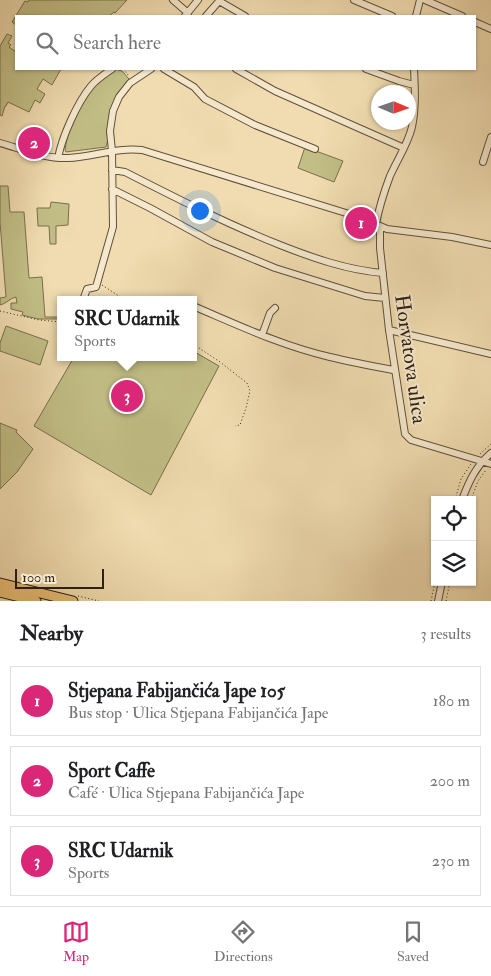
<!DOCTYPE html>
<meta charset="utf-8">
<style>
body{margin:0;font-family:"IM FELL Double Pica",serif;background:#f2f2f2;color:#202124}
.controls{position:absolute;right:15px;bottom:15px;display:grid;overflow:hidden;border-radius:0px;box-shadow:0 1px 4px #0004}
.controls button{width:45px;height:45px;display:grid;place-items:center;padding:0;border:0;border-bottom:1px solid #e0e0e0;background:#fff;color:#202124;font:25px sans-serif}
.compass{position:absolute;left:371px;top:85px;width:45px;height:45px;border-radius:50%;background:#fff;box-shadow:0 1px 4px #0004;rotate:92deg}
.scale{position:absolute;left:15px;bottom:12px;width:89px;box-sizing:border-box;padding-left:5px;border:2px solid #2f2014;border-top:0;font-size:14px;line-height:18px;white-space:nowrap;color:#2f2014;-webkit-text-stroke:4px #f5e8cc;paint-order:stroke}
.you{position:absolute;left:199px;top:210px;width:18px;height:18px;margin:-12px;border:4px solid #fff;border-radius:50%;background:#1a73e8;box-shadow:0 0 0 8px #1a73e833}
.badge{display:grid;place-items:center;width:32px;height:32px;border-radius:50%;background:#db2777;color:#fff;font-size:16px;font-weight:700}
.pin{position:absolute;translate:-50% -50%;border:2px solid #fff;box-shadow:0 1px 5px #0006}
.popup{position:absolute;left:57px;top:296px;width:140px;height:65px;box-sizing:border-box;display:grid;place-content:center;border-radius:0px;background:#fff;filter:drop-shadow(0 1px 4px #0005);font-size:16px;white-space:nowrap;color:#757577}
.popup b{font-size:19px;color:#202124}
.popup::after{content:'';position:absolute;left:50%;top:100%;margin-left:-10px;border:10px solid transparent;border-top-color:#fff}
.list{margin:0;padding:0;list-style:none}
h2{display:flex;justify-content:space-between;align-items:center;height:65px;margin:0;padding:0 20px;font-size:21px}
h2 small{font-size:16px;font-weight:400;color:#757577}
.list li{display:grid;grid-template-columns:32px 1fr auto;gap:15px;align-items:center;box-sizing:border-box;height:70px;margin:0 10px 10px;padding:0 10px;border:1px solid #e0e0e0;border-radius:0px}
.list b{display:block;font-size:19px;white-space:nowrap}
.list p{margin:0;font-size:16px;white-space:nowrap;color:#757577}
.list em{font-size:16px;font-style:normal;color:#757577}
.icon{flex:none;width:28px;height:28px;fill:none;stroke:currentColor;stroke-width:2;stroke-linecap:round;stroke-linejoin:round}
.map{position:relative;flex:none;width:491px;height:601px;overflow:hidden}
.search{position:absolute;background:#fff;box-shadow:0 1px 4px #0004;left:15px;right:15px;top:15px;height:55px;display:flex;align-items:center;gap:12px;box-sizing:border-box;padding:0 18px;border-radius:0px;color:#757577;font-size:19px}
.sheet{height:305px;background:#fff}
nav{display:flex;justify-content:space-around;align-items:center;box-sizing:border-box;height:70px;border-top:1px solid #e0e0e0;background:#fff;font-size:14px;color:#757577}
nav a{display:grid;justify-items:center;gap:2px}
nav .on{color:#db2777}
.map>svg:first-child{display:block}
</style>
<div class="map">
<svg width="491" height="601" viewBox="0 0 491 601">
<rect width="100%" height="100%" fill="#f0dcb0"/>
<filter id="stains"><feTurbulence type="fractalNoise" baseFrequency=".004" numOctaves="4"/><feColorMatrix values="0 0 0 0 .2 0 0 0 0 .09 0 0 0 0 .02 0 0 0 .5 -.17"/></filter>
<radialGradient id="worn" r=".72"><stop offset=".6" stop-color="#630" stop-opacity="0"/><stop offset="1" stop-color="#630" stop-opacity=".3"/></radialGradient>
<path fill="#c2be86" stroke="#786f4d" d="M29,0H127L115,13L114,12L109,16H16V25L12,22L25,1L28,2Z
M7,34L12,36L8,43L11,45L9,47L16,52V69H61L52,85L43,79L37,89L45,94L40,103L35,100L29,112L8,102L6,106H5L2,116L0,115V46Z
M114,69L122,71L129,79L121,90L106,147L66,152L65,150C67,129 80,104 93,88C99,81 108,75 114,69Z
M305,147L343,161L334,182L298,168Z
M0,186H8L10,212H24L29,278L42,277L45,317H61V319H38L22,315L23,312L11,309V303H17L16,297C10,298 6,304 0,305V298L6,297L0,222Z
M51,202L69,204L68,225L56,226V244H50L49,226H38L37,208H50Z
M6,326L48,341L40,365L0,351V343Z
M193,351L219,366L151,495L34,426L74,357H193Z
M0,423L17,430L16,432L33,449L17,472L0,489Z"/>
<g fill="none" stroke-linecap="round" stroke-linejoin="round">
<defs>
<path id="minor" d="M173,0L188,13
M354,0L392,16
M425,0L462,16
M219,1L245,16
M185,16L198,0
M206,16L220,0
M416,16L420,0
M475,22L491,29
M164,69L194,87L205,99L255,125L315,149
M236,69L275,91L404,148
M366,69L399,81L414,85
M0,143C22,149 45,159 68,158C93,157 117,147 142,150L359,217L387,229L452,237L491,245
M58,158C62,137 77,103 91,86C97,79 105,74 112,69
M483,162L491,137
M112,170L125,172C176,198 227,224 280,245C313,258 347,270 383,273
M112,189L150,208L212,242L275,268L365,296L385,298
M376,224C379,208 384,192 390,176C397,160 408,144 412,127C416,108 415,88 414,69
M380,226V248L389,330L405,434L411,440L491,464
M83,300L87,289L96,287L113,227L112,151L110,131L113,111L119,97L130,83L151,69
M193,306C238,325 282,346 330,357C351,362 372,366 393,370
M389,330L491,354
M262,335L270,313L275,308
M462,500C469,481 476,466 491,453
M438,601L442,582"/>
<path id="major" d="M0,583L73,601
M0,592L36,601"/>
</defs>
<use href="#minor" stroke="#5f4f3b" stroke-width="8"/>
<use href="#major" stroke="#2f2014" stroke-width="11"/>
<path stroke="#2f2014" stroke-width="1" stroke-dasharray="1 2.5" stroke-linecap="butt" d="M123,69L129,76
M102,285L125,300
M0,311L39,320L61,322
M193,344L220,362L247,383L250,391L246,408L240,425L235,426
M480,454L491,444
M455,500L461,479L471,464
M471,500L478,481L486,470
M78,596L99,601
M431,601L435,582
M446,601L450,582"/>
<use href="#minor" stroke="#f5e8cc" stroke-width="6"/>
<use href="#major" stroke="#e8be78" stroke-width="9"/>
</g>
<g text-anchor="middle" stroke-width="4" stroke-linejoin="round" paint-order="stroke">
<g font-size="21" fill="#2f2014" stroke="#f5e8cc">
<text transform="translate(411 359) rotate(82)" y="7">Horvatova ulica</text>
</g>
</g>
<rect width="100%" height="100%" filter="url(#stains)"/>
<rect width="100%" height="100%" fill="url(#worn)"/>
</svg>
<div class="controls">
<button><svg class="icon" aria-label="locate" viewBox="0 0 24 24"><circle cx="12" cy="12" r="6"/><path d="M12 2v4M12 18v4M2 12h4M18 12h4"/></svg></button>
<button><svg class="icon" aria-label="layers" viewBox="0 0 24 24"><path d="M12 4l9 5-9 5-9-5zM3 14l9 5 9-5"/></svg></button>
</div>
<svg class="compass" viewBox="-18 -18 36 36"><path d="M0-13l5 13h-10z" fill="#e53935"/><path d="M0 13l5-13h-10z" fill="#757577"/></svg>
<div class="scale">100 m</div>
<div class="you"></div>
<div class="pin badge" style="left:361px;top:223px">1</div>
<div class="pin badge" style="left:34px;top:143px">2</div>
<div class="pin badge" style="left:127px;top:396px">3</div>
<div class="popup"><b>SRC Udarnik</b>Sports</div>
<div class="search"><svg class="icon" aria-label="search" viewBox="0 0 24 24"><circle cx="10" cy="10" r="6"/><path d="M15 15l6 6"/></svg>Search here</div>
</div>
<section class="sheet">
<h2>Nearby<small>3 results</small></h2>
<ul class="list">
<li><span class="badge">1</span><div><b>Stjepana Fabijančića Jape 105</b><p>Bus stop · Ulica Stjepana Fabijančića Jape</p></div><em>180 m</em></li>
<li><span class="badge">2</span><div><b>Sport Caffe</b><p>Café · Ulica Stjepana Fabijančića Jape</p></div><em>200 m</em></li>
<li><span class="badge">3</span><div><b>SRC Udarnik</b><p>Sports</p></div><em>230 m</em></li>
</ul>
</section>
<nav>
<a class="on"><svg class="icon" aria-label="map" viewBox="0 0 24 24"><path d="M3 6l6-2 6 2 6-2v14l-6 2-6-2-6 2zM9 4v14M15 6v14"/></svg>Map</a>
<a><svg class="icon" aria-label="directions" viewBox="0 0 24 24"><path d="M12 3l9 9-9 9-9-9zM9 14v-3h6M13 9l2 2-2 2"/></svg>Directions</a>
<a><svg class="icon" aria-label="saved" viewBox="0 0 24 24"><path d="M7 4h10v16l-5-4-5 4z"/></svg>Saved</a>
</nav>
